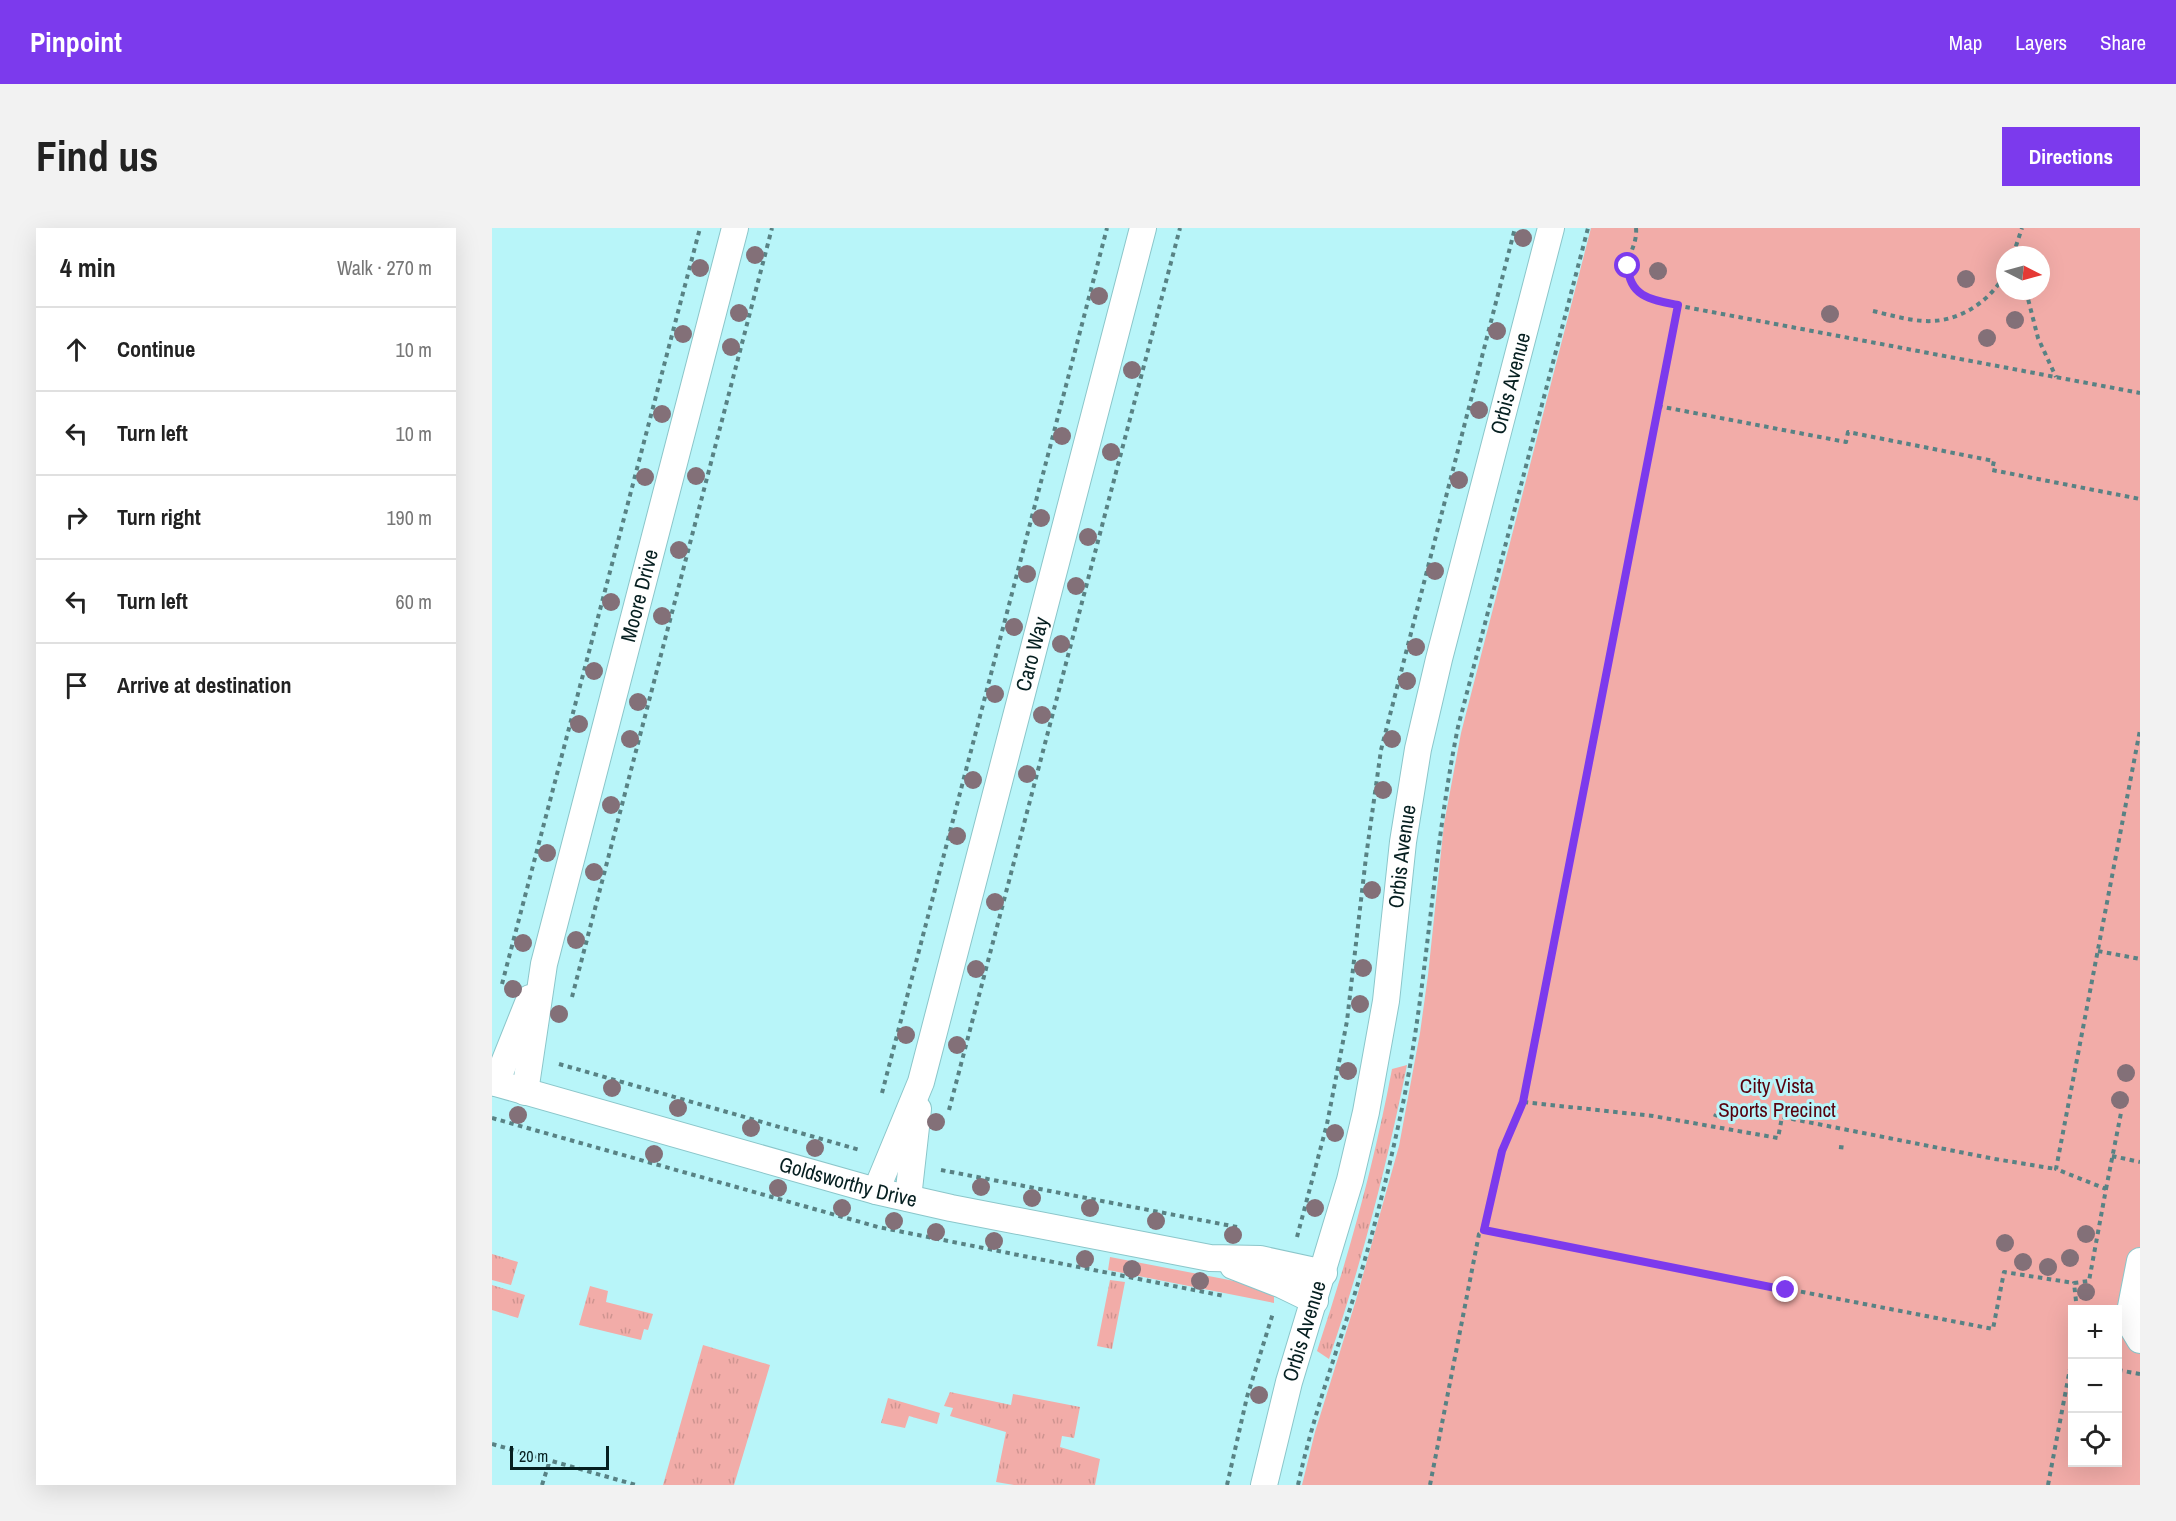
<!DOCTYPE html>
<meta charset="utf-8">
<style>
body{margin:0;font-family:"Archivo Narrow",sans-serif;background:#f2f2f2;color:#222}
.controls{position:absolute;right:18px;bottom:18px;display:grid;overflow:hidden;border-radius:0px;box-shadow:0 6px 24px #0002}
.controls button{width:54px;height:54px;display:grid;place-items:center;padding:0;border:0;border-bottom:2px solid #e0e0e0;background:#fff;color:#222;font:30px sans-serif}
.compass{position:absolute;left:1504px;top:18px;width:54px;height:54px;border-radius:50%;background:#fff;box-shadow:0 6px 24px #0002;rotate:96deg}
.scale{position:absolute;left:18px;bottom:15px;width:99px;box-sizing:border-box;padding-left:6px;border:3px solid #061f20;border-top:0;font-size:16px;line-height:21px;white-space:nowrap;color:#061f20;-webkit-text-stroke:4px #b8f5f9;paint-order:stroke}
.stop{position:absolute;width:18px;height:18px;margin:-14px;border:4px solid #7c3aed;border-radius:50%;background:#fff}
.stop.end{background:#7c3aed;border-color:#fff;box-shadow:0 2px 6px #0008}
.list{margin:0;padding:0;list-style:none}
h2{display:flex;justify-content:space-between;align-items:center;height:78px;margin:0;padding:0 24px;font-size:26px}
h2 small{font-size:20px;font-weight:400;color:#767676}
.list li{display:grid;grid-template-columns:39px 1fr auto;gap:18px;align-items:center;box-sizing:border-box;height:84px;padding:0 24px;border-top:2px solid #e0e0e0}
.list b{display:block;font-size:22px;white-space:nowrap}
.list em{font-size:20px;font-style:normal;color:#767676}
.icon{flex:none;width:33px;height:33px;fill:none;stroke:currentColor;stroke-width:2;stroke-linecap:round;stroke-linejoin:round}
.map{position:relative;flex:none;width:1648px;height:1257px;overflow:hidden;border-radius:0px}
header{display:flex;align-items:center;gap:36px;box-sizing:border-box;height:84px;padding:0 30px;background:#7c3aed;color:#fff}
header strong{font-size:28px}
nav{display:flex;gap:33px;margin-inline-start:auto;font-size:21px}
.intro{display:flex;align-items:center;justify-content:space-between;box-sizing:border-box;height:144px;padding:0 36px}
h1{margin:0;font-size:42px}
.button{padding:15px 27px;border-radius:0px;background:#7c3aed;color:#fff;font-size:21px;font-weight:700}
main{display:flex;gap:36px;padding:0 36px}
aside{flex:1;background:#fff;border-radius:0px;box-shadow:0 6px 24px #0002}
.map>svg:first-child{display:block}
</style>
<header>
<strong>Pinpoint</strong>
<nav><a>Map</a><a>Layers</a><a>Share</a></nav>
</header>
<div class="intro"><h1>Find us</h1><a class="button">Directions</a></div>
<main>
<aside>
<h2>4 min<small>Walk · 270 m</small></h2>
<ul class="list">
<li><svg class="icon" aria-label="ahead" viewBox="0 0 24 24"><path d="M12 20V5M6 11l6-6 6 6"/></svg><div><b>Continue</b></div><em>10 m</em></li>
<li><svg class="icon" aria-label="left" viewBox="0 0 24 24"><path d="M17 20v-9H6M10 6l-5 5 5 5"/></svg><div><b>Turn left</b></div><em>10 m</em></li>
<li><svg class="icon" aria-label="right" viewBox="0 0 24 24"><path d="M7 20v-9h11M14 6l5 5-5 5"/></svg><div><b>Turn right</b></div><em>190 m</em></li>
<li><svg class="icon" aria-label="left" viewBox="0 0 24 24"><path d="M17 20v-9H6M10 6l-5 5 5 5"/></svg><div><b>Turn left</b></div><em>60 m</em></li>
<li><svg class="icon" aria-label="arrive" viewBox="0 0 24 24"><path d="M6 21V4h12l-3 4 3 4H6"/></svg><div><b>Arrive at destination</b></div></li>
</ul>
</aside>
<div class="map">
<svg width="1648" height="1257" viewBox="0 0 1648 1257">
<defs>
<pattern id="grass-tufts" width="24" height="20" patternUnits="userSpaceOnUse" patternTransform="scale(1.5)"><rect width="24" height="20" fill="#f2aca8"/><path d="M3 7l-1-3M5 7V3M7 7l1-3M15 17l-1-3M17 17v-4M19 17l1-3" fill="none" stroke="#ce9490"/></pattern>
</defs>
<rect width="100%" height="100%" fill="#b8f5f9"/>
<path fill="url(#grass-tufts)" d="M915,837C895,937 870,1034 837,1131L825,1123C856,1030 882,937 900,841Z
M0,1026L26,1034L19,1057L0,1052Z
M618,1052L633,1054L620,1121L605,1118Z
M0,1057L33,1067L26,1090L0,1082Z
M98,1058L116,1063L114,1074L161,1086L156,1102L152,1101L149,1112L87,1097Z
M211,1117L278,1137L242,1257H171Z
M458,1164L519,1177L521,1166L588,1179L582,1210L570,1208L568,1219L608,1231L603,1257H522L504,1254L514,1204L458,1188L461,1180L452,1178Z
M396,1170L448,1185L445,1196L417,1188L413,1200L389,1195Z"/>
<path fill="#f2aca8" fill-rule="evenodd" d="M1099,0H1648V1257H810L823,1204L864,1072L907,918L928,805L936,747L952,596L969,505ZM1513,27H1549V63H1513ZM1580,1082H1626V1234H1580Z
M618,1029L758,1056L782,1067V1075L616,1042Z"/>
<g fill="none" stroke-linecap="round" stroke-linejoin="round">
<defs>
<g id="street">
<path id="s1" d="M0,854L384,963L459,980L718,1030L768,1031L832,1045"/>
<path d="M4,855L38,770"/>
<path id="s2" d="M33,864L52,736L243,0"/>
<path id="s3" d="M384,963L429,854L651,0"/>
<path d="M416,970L426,881"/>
<path d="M1648,1033L1637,1089L1639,1097L1648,1112"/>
<path d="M741,1038L790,1057L823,1073"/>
<path id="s4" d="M772,1257L797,1154L858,952L874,884L894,773L911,614L926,521L947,431L1059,0"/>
</g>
</defs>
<use href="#street" stroke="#8bc6ca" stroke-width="28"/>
<path stroke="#588284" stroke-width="4" stroke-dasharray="4.5 4.5" stroke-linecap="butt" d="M1144,0C1145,11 1141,18 1138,28C1131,52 1145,66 1167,74L1648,165
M1521,27L1530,0
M1534,63L1546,110L1564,149
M1381,83C1398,87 1415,92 1432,93C1465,95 1497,75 1513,46
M1166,178L1354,214L1356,204L1502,233L1500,242L1648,271
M1606,723L1648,731
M10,756L208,0
M80,769L280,0
M67,836L368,922
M390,865L615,0
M1031,874L1186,77
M457,882L688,0
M1223,889L1224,886
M0,890L386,999L732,1068
M1347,919L1355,920
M1620,928L1648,934
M449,942L745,999
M1614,961L1629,885
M992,1002L1010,923L1031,874L1161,888L1286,910L1290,889L1503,931L1564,941
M805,1009L835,896L855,793L874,629L889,522L1023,0
M1585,1082L1582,1055L1597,1053L1614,961L1564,941L1648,502
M1626,1142L1648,1146
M0,1216L144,1257
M50,1257L58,1232
M735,1257L755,1169L781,1085
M806,1257C820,1191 843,1129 863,1065C881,1006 896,946 909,885C936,758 940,627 966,499L1096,0
M938,1257L987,1006L992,1002L1501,1101L1512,1044L1582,1055
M1556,1257L1580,1130"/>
<use href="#street" stroke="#fff" stroke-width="26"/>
</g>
<g fill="#837078">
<circle cx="1031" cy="10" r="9"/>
<circle cx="263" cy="27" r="9"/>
<circle cx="208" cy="40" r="9"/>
<circle cx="1166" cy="43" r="9"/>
<circle cx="1474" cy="51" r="9"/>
<circle cx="607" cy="68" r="9"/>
<circle cx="247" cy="85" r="9"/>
<circle cx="1338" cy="86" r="9"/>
<circle cx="1523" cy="92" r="9"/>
<circle cx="1005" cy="103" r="9"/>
<circle cx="191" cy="106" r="9"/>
<circle cx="1495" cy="110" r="9"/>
<circle cx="239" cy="119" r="9"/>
<circle cx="640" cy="142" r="9"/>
<circle cx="987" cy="182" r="9"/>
<circle cx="170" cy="186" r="9"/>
<circle cx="570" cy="208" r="9"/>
<circle cx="619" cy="224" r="9"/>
<circle cx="204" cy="248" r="9"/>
<circle cx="153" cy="249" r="9"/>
<circle cx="967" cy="252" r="9"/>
<circle cx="549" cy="290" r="9"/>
<circle cx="596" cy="309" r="9"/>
<circle cx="187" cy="322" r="9"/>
<circle cx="943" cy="343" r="9"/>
<circle cx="535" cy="346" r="9"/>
<circle cx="584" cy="358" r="9"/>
<circle cx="119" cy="374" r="9"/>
<circle cx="170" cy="388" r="9"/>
<circle cx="522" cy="399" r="9"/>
<circle cx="569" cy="416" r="9"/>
<circle cx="924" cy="419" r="9"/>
<circle cx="102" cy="443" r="9"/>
<circle cx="915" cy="453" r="9"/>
<circle cx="503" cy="466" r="9"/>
<circle cx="146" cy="474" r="9"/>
<circle cx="550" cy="487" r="9"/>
<circle cx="87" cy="496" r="9"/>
<circle cx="138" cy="511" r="9"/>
<circle cx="900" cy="511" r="9"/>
<circle cx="535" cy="546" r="9"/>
<circle cx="481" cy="552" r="9"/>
<circle cx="891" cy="562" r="9"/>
<circle cx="119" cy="577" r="9"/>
<circle cx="465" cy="608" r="9"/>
<circle cx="55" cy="625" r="9"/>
<circle cx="102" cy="644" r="9"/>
<circle cx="880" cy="662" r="9"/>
<circle cx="503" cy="674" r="9"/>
<circle cx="84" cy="712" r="9"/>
<circle cx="31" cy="715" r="9"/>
<circle cx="871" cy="740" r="9"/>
<circle cx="484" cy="741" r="9"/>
<circle cx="21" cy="761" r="9"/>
<circle cx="868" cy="776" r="9"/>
<circle cx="67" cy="786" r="9"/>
<circle cx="414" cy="807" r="9"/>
<circle cx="465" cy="817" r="9"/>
<circle cx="856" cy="843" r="9"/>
<circle cx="1634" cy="845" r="9"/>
<circle cx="120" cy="860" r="9"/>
<circle cx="1628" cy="872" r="9"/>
<circle cx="186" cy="880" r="9"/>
<circle cx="26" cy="887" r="9"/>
<circle cx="444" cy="894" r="9"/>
<circle cx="259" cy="900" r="9"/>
<circle cx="843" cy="905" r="9"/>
<circle cx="323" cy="920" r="9"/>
<circle cx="162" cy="926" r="9"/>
<circle cx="489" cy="959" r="9"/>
<circle cx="286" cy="960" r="9"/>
<circle cx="540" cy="970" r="9"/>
<circle cx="350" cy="980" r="9"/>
<circle cx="598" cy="980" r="9"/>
<circle cx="823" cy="980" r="9"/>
<circle cx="402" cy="993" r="9"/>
<circle cx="664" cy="993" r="9"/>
<circle cx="444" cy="1004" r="9"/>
<circle cx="1594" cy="1006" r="9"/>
<circle cx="741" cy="1007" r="9"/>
<circle cx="502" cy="1013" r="9"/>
<circle cx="1513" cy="1015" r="9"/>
<circle cx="1578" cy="1030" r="9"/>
<circle cx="593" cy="1031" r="9"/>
<circle cx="1531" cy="1034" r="9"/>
<circle cx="1556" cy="1039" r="9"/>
<circle cx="640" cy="1041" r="9"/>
<circle cx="708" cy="1053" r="9"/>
<circle cx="1594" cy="1064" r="9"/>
<circle cx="767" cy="1167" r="9"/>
</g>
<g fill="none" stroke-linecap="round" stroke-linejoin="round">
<path stroke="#7c3aed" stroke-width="8" d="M1136,38C1137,69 1160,72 1186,77L1031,874L1010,923L992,1002L1294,1062"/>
</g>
<g text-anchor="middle" stroke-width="6" stroke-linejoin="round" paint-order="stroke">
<g font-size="21" fill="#061f20" stroke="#b8f5f9">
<text dy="7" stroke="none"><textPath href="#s4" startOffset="1131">Orbis Avenue</textPath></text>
<text dy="7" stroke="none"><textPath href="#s2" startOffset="510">Moore Drive</textPath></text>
<text dy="7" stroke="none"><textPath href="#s3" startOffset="560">Caro Way</textPath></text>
<text dy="7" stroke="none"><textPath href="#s4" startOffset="645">Orbis Avenue</textPath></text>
<text dy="7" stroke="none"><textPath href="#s1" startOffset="370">Goldsworthy Drive</textPath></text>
<text dy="7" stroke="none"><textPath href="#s4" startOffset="159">Orbis Avenue</textPath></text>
</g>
<g font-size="21" fill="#58030f" stroke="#b8f5f9">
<text x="1285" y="865">City Vista<tspan x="1285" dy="24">Sports Precinct</tspan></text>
</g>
</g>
</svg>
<div class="controls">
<button>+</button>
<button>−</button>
<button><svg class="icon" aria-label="locate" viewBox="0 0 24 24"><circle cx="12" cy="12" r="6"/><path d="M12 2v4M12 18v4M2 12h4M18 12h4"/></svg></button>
</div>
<svg class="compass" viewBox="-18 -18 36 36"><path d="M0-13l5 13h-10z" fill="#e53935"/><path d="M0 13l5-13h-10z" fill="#767676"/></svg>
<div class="scale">20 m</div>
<div class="stop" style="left:1136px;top:38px"></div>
<div class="stop end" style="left:1294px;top:1062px"></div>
</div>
</main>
